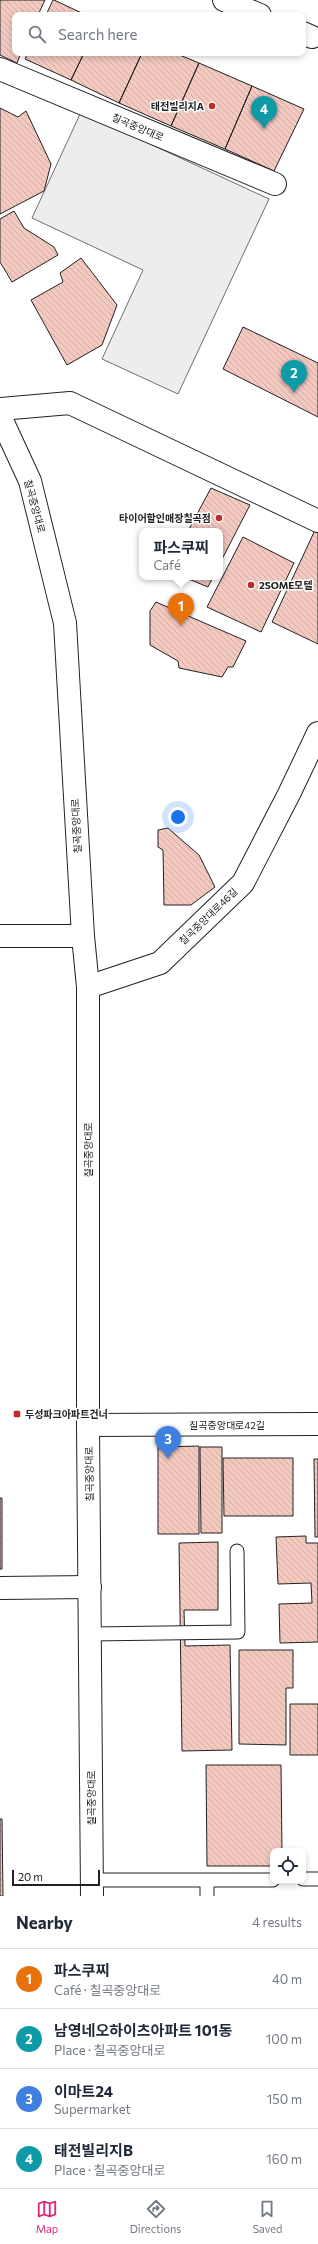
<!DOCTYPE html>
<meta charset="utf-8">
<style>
body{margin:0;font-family:Commissioner,"Noto Sans KR",sans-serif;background:#f2f2f3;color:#1f2937}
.controls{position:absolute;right:12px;bottom:12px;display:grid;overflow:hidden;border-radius:8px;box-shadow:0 2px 6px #0003}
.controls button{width:36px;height:36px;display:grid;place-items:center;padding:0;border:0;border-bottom:1px solid #e0e1e3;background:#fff;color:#1f2937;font:20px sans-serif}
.scale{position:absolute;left:12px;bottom:10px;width:88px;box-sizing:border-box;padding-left:4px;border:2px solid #222;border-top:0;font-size:11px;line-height:14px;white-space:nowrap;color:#222;-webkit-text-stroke:3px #fff;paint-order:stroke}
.you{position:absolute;left:178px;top:817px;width:14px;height:14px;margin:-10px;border:3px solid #fff;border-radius:50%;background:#1a73e8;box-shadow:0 0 0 6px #1a73e833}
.badge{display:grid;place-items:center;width:26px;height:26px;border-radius:50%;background:#db2777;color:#fff;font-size:13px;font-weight:700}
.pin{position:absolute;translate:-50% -33px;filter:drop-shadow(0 1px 2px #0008)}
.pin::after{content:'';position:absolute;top:21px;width:14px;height:12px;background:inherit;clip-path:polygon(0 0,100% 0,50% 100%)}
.popup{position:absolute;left:139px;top:528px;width:84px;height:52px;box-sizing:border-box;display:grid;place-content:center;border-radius:8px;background:#fff;filter:drop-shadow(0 1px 3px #0005);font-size:13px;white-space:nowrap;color:#747a83}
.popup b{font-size:15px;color:#1f2937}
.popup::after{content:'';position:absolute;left:50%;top:100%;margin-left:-8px;border:8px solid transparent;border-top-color:#fff}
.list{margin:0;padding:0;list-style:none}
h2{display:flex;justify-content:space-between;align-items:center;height:52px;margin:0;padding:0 16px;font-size:17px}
h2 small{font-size:13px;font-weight:400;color:#747a83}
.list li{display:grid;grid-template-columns:26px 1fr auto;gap:12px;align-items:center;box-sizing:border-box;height:60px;padding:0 16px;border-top:1px solid #e0e1e3}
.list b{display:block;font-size:15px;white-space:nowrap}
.list p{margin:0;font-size:13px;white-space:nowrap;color:#747a83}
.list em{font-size:13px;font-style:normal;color:#747a83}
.icon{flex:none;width:22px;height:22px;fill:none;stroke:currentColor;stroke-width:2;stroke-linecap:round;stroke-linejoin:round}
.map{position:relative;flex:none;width:318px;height:1896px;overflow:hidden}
.search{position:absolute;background:#fff;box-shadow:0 2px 6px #0003;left:12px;right:12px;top:12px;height:44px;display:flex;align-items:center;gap:10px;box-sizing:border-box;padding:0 14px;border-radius:8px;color:#747a83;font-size:15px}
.sheet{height:292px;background:#fff}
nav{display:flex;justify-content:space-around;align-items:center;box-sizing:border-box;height:56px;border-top:1px solid #e0e1e3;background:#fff;font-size:11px;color:#747a83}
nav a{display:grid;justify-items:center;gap:2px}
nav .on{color:#db2777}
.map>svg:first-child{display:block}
</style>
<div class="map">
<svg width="318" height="1896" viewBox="0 0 318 1896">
<defs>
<pattern id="building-back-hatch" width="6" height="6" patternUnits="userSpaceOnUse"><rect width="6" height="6" fill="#f3c9c0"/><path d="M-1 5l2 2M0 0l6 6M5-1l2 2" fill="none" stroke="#d0aca5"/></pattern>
</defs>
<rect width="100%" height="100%" fill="#fff"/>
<path fill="#ededed" stroke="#6f6f6f" d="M81,112L269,199L178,394L102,359L143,270L32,218Z"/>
<path fill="url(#building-back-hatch)" stroke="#222" d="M0,0H45L38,15H15V53H21L17,63L0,55Z
M53,0H54L86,15H46Z
M28,53H84L71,80L25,59Z
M84,53H142L119,103L71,80Z
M142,53H175L199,63L171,126L119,103Z
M199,63L252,86L225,149L171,126Z
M252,86L304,109L274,171L225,149Z
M0,108L18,117L26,111L51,164L44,191L0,214Z
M14,211L24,228L54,247L58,255L12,282L0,262V219Z
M81,258L117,305L102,345L67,365L31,300L63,282L60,273Z
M243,327L318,363V417L223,369Z
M211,488L250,505L220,563V531H188Z
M316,528L318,529V644L272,622Z
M243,537L294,563L261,632L207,607Z
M184,577H213L208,587Z
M156,602L246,641L233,667H228L222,677L179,668L178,661L150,645V611Z
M168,828L199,855L215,887L191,905H164L163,850L158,847V830Z
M199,1446V1534H158V1447Z
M200,1447H222V1533H201Z
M223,1458H293V1516H224Z
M314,1459H318V1537H315Z
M0,1498H2V1569H0Z
M306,1536V1543H318V1642L280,1643L279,1604L312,1603L311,1583L278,1584L276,1537Z
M218,1542V1610H184L185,1646L230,1645L232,1750L182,1751L179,1543Z
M239,1650H293V1688H286V1745L239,1744Z
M290,1704H318V1755H290Z
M206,1765H281L282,1851H273V1866H207Z
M0,1819H2L3,1896H0Z"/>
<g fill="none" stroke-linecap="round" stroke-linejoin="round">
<defs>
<path id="lane" d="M91,1634L238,1632L237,1551
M303,1879H318
M92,1880H273
M207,1880V1896"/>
<path id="street" d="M224,0L260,15
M303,33L312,37
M0,69L275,184
M0,409L70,403L318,521
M0,936H83
M88,987L160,963L243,883L289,794L318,733
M88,1425L318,1424
M0,1588L90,1587"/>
<path id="primary" d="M0,416L30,481L65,623L83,936L88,987V1425L92,1896"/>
</defs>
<use href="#lane" stroke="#222" stroke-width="15"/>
<use href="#street" stroke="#222" stroke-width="24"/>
<use href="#primary" stroke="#222" stroke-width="24"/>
<use href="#lane" stroke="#fff" stroke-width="13"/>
<use href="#street" stroke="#fff" stroke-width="22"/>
<use href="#primary" stroke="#fff" stroke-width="22"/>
</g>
<g fill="#c62828" stroke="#fff" stroke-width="1.5">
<circle cx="212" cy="106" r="4"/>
<circle cx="219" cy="518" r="4"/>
<circle cx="251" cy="585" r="4"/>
<rect x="13" y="1410" width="8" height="8" rx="2"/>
</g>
<g text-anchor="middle" stroke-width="3" stroke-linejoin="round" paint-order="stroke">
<g font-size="10" font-weight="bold" fill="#222" stroke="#fff" text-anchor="end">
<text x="204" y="110">태전빌리지A</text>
<text x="211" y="522">타이어할인매장칠곡점</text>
<text x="259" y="589" text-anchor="start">2SOME모텔</text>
<text x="25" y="1418" text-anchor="start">두성파크아파트건너</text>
</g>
<g font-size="10" fill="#222" stroke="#fff">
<text transform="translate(138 127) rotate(23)" y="4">칠곡중앙대로</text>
<text transform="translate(35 506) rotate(75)" y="4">칠곡중앙대로</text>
<text transform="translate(76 826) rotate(-93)" y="4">칠곡중앙대로</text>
<text transform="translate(208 916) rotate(-44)" y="4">칠곡중앙대로46길</text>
<text transform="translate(88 1150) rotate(-90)" y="4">칠곡중앙대로</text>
<text x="227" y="1429">칠곡중앙대로42길</text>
<text transform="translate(89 1474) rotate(-91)" y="4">칠곡중앙대로</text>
<text transform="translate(91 1798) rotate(-90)" y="4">칠곡중앙대로</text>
</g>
</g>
</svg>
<div class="controls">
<button><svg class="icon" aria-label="locate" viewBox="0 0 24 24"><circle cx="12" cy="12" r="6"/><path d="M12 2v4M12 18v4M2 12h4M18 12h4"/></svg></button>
</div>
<div class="scale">20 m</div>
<div class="you"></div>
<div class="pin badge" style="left:181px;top:626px;background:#e8710a">1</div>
<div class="popup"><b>파스쿠찌</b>Café</div>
<div class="pin badge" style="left:294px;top:393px;background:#0f9aa8">2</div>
<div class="pin badge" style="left:168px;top:1459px;background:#3f7fe0">3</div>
<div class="pin badge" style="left:264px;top:129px;background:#0f9aa8">4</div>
<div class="search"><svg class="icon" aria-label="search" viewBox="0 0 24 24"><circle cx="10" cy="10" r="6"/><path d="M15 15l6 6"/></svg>Search here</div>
</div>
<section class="sheet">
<h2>Nearby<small>4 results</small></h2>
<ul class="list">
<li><span class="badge" style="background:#e8710a">1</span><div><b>파스쿠찌</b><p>Café · 칠곡중앙대로</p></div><em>40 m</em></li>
<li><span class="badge" style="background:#0f9aa8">2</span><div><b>남영네오하이츠아파트 101동</b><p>Place · 칠곡중앙대로</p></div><em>100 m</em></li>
<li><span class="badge" style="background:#3f7fe0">3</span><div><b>이마트24</b><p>Supermarket</p></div><em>150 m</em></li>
<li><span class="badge" style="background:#0f9aa8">4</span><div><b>태전빌리지B</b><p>Place · 칠곡중앙대로</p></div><em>160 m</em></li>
</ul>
</section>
<nav>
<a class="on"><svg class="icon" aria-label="map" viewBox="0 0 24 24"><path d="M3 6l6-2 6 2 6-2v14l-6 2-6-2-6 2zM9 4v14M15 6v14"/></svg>Map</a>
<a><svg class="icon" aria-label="directions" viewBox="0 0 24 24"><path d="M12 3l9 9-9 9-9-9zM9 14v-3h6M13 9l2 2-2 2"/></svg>Directions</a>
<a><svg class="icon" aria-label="saved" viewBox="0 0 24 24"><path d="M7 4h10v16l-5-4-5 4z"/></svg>Saved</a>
</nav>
